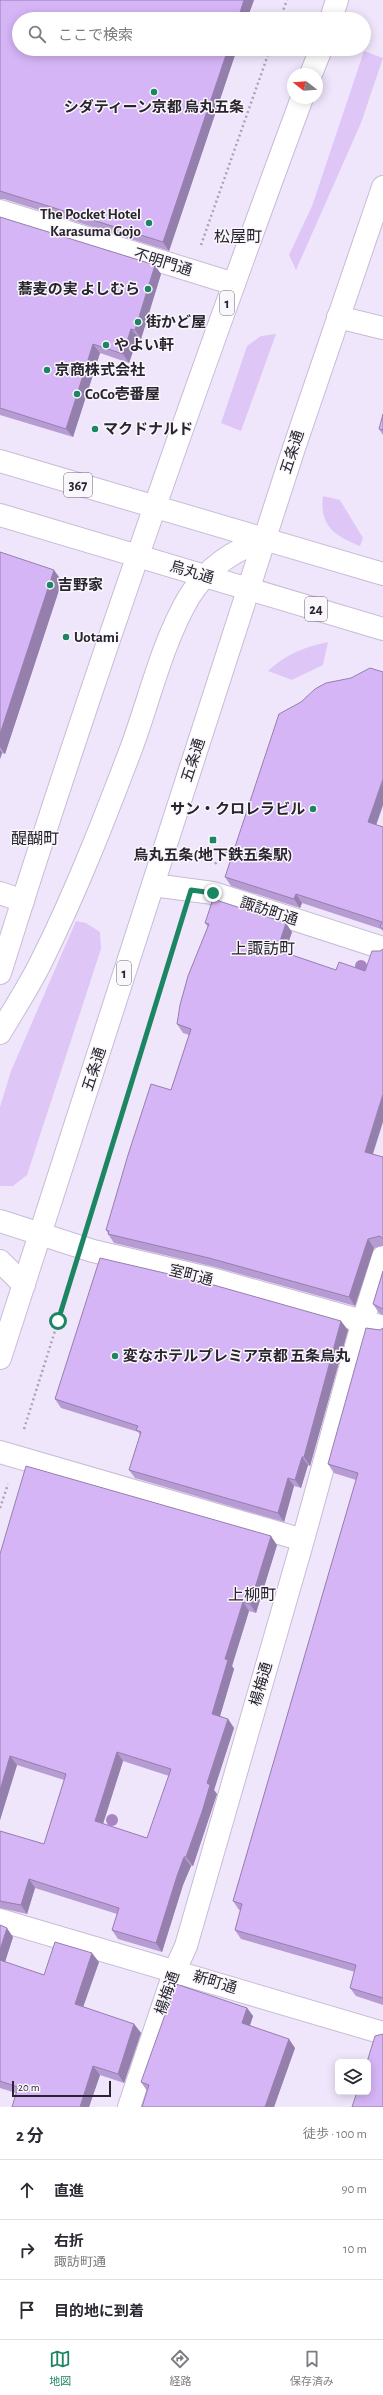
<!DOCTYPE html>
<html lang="ja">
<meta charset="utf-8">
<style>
body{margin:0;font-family:"Alegreya Sans","Noto Sans JP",sans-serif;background:#f7f7f7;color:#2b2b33}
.controls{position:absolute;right:12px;bottom:12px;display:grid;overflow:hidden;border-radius:6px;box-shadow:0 2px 10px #0003}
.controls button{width:36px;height:36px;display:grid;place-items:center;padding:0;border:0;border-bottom:1px solid #e1e1e2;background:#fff;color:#2b2b33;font:20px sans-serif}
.compass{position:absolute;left:287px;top:68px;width:36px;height:36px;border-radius:50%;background:#fff;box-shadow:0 2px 10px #0003;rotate:287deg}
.scale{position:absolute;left:12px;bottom:10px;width:99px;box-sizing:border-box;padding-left:4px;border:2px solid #29242e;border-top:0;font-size:11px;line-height:14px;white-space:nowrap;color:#29242e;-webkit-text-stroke:3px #f9f7fc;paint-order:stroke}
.stop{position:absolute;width:12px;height:12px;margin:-9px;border:3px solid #1c8662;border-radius:50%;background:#fff}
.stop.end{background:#1c8662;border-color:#fff;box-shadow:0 1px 4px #0008}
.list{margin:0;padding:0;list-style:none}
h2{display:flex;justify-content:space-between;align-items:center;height:52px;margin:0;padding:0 16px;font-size:17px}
h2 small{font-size:13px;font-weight:400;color:#7c7c81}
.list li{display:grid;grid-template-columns:26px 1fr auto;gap:12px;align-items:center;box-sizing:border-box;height:60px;padding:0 16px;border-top:1px solid #e1e1e2}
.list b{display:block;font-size:15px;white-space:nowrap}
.list p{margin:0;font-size:13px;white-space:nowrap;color:#7c7c81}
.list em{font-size:13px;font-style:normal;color:#7c7c81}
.icon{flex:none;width:22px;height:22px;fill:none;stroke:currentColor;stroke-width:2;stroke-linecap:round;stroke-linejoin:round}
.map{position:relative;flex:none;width:383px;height:2107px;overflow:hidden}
.search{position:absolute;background:#fff;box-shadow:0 2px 10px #0003;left:12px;right:12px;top:12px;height:44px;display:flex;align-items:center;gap:10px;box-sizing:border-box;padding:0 14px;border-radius:22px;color:#7c7c81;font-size:15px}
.sheet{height:232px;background:#fff}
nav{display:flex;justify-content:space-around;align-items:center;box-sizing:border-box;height:56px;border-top:1px solid #e1e1e2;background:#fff;font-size:11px;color:#7c7c81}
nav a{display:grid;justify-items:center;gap:2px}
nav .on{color:#1c8662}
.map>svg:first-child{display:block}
</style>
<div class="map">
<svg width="383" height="2107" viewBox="0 0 383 2107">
<rect width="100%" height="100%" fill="#f0e6fc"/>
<path fill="#dec7f6" d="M364,51L383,58L361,123L296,270L289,255L312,206Z
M276,334L241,431L221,423L247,346L261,336Z
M323,496L340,500L363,538L360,546C335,536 319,526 323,496Z
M328,642L323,665L292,680L268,671C286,654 304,647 328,642Z
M76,921L86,923L100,932L101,949L27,1175L13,1186H0V1107L11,1071Z"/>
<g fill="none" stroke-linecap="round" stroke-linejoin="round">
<defs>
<path id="minor" d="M0,211L234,284
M338,317L383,328
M153,885L213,893L383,948
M0,893L23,901
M0,1221L93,1251L212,1279L383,1327
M0,1261L24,1285
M0,1452L303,1540
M0,1920L383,2033
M129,2107L175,1970L186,1946L303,1540L363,1321L383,1257"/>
<path id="trunk" d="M331,19L337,0
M311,74L321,49
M0,461L383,574
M0,515L383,629
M0,973C92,678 195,387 302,98
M0,1033C14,1009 30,985 42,960C76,892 104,820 131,749C150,698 162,643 189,597C206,569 234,549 265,540
M0,1358L294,448L383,187"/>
</defs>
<use href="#minor" stroke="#c8bbd6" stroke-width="24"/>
<use href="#trunk" stroke="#c8bbd6" stroke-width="24"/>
<path stroke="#aba2b4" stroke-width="2.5" stroke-dasharray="2 3" stroke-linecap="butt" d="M280,19L287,0
M201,245L270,49
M215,864L228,849
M89,1221L183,918
M24,1429L73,1274
M0,1508L8,1484"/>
<use href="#minor" stroke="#fff" stroke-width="22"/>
<use href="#trunk" stroke="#fff" stroke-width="22"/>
</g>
<g fill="#a685c1">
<circle cx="361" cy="966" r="6"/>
<circle cx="112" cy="1820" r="6"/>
</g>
<path fill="#b79cd4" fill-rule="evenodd" d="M0,0H254L247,19H19L237,49L169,251L4,199H0Z
M0,217L161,274L141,339L138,337L129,363L100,353L73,437L0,415Z
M383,414V435L379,429Z
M0,552L62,581L5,754L2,753L0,759Z
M383,805L376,825L383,827V931L381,929L302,903L300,908L231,886L225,877Z
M205,923L292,932L285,952L373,1154L383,1157V1246L374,1248L355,1306L215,1267L114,1243L108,1234V1233L106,1230L171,1090L189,1035L183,1033L177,1024L208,927Z
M383,1271V1315L379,1313L373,1304Z
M383,1328V2005L356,1996L350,1988L355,1972L241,1939L235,1930L241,1910H239L233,1901L356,1480L334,1473L328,1464L380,1330Z
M348,1330L310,1466L308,1465L301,1488L294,1486L284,1522L135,1478L129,1470L140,1435L138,1432L61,1408L55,1399Z
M277,1545L256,1613L249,1611L232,1666L234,1669L220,1716L228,1719L234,1728L214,1790L217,1794L193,1866H191L183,1885L162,1952L118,1939L112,1930L117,1914L35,1888L27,1914L0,1908V1831L44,1844L64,1780L17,1765L0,1820V1554ZM123,1761L169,1776L147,1838L103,1824Z
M0,1925L13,1937L5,1962L44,1975L99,1962L83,2007L134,2024L141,2033L124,2083L100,2075L89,2107H12L16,2093L0,2088Z
M247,2008L253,2016L250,2025L295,2048L274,2107H142L147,2091L141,2082Z"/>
<path fill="#957fac" d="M244,0H254L247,19H238Z
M228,49H237L169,251L163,242Z
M155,265L161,274L141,339L135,330Z
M131,329L138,337L129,363L123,354Z
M93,344L100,353L73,437L66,429Z
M54,570L62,581L5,754L0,747V734Z
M0,750L2,753L0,759Z
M383,779V805L374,831L368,822Z
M296,894L302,903L300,908L294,899Z
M286,923L292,932L283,958L277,950Z
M383,1094V1122L371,1160L365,1152Z
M368,1239L374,1248L355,1306L349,1297Z
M341,1321L348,1330L310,1466L304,1457Z
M302,1457L308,1465L301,1488L295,1480Z
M288,1478L294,1486L284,1522L278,1513Z
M271,1536L277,1545L256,1613L250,1604Z
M243,1602L249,1611L232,1666L234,1669L218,1723L212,1714L225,1659Z
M228,1719L234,1728L214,1790L217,1794L193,1866L186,1857L207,1783Z
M117,1752L123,1761L101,1830L95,1821Z
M10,1756L17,1765L0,1820V1790Z
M184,1857L191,1866L183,1885L162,1952L156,1943L177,1876Z
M29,1879L35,1888L27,1914L21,1905Z
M7,1928L13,1937L3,1968L0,1963V1950Z
M92,1953L99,1962L81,2013L75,2004Z
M247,2008L253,2016L248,2031L242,2023Z
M134,2024L141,2033L124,2083L118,2074Z
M289,2039L295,2048L274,2107H265Z
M93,2066L100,2075L89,2107H80Z"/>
<path fill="#d5b5f6" stroke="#957fac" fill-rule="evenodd" d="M0,0H244L238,19H19V49H228L163,242L0,191Z
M0,217L155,265L135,330L131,329L123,354L93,344L66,429L0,408Z
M383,414V430L379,429Z
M0,552L54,570L0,734Z
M370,668L383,672V779L368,822L383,827V929L380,927L382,922L296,894L294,899L225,877L279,714L301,702L315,689L326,683L351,678Z
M213,899L286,923L277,950L336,970L339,962L365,971L372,951H380L383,949V1094L365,1152L383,1157V1239L380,1236L368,1239L349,1297L209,1258L108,1234L109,1231L106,1230L128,1155L151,1084L171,1090L191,1029L177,1024L180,1005L188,976L209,924L205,923Z
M100,1258L203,1282L341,1321L304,1457H302L295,1480L288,1478L278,1513L129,1470L141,1432L136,1430L138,1426L55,1399Z
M383,1271V1309L373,1304Z
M366,1328L380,1330L383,1328V1998L350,1988L356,1965L235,1930L242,1904L233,1901L358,1473L328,1464Z
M26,1466L271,1536L250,1604L243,1602L225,1659L228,1660L212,1714L228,1719L207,1783L210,1785L202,1812L186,1857H184L177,1876L156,1943L112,1930L119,1908L29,1879L21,1905L0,1901V1831L44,1844L66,1774L10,1756L0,1790V1554ZM117,1752L171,1769L147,1838L95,1821Z
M0,1925L7,1928L0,1950Z
M55,1942L92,1953L75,2004L134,2024L118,2074L93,2066L80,2107H12L18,2087L0,2081V1960L44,1975Z
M176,1984L247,2008L242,2023L289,2039L265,2107H142L149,2085L141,2082Z
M383,2034V2107H352L357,2092H368V2062H367L375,2036Z"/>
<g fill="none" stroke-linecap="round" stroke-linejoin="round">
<path stroke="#1c8662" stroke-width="5" d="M58,1321L191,890L213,893"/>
</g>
<g fill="#1c8662" stroke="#f9f7fc" stroke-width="1.5">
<circle cx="154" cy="92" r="4"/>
<circle cx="149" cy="223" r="4"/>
<circle cx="148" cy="289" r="4"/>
<circle cx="138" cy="322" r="4"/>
<circle cx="106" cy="345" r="4"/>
<circle cx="47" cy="370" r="4"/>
<circle cx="77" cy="394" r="4"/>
<circle cx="95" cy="429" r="4"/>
<circle cx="50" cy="585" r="4"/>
<circle cx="66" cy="637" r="4"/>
<circle cx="313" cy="809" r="4"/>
<rect x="209" y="836" width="8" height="8" rx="2"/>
<circle cx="115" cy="1356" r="4"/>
</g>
<g text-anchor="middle" stroke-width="3" stroke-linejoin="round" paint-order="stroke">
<g fill="#f9f7fc" stroke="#67636c" stroke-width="1">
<rect x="220" y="291" width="14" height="24" rx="3"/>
<rect x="64" y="473" width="28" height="24" rx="3"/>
<rect x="305" y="597" width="22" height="24" rx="3"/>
<rect x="117" y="961" width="14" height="24" rx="3"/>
</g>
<g font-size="14" font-weight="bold" fill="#29242e">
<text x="227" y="308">1</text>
<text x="78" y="490">367</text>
<text x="316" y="614">24</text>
<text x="124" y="978">1</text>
</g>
<g font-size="15" font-weight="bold" fill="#29242e" stroke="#f9f7fc" text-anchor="start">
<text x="154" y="112" text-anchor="middle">シダティーン京都 烏丸五条</text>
<text x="141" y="219" text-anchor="end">The Pocket Hotel<tspan x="141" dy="17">Karasuma Gojo</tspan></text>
<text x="140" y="294" text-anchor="end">蕎麦の実 よしむら</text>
<text x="146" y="327">街かど屋</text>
<text x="114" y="350">やよい軒</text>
<text x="55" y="375">京商株式会社</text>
<text x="85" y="399">CoCo壱番屋</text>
<text x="103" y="434">マクドナルド</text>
<text x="58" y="590">吉野家</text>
<text x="74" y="642">Uotami</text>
<text x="305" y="814" text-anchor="end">サン・クロレラビル</text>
<text x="213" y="860" text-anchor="middle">烏丸五条(地下鉄五条駅)</text>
<text x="123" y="1361">変なホテルプレミア京都 五条烏丸</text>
</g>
<g font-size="15" fill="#29242e" stroke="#f9f7fc">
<text transform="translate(163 262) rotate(17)" y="5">不明門通</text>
<text transform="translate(292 452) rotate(-72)" y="5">五条通</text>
<text transform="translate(192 572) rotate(17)" y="5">烏丸通</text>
<text transform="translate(193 760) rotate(-72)" y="5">五条通</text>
<text transform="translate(269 911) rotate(18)" y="5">諏訪町通</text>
<text transform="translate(94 1069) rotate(-72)" y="5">五条通</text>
<text transform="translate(191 1275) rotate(14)" y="5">室町通</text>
<text transform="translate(261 1684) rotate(-74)" y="5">楊梅通</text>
<text transform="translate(215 1982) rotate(17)" y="5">新町通</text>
<text transform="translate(167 1993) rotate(-71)" y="5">楊梅通</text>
</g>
<g font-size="16" fill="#29242e" stroke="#f9f7fc">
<text x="238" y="242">松屋町</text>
<text x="35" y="844">醍醐町</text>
<text x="263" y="954">上諏訪町</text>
<text x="252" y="1600">上柳町</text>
</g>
</g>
</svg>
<div class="controls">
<button><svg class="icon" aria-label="layers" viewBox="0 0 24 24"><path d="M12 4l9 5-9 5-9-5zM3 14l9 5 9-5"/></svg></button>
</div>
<svg class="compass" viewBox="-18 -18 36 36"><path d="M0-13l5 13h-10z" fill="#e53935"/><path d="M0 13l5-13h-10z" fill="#7c7c81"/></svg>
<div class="scale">20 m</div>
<div class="stop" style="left:58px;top:1321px"></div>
<div class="stop end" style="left:213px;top:893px"></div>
<div class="search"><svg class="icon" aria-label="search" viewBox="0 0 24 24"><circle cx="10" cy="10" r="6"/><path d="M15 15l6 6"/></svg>ここで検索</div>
</div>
<section class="sheet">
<h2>2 分<small>徒歩 · 100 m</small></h2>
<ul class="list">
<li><svg class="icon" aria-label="ahead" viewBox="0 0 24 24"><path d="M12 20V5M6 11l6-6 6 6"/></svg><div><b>直進</b></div><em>90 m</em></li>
<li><svg class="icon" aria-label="right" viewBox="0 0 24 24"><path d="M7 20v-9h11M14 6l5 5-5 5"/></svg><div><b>右折</b><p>諏訪町通</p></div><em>10 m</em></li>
<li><svg class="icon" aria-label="arrive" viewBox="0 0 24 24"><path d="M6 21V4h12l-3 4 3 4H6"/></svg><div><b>目的地に到着</b></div></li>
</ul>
</section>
<nav>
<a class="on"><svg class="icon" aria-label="map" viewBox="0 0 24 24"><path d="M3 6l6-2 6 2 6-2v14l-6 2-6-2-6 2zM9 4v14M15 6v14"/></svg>地図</a>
<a><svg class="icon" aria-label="directions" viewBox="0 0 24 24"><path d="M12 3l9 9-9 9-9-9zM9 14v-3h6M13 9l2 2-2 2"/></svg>経路</a>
<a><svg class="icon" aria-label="saved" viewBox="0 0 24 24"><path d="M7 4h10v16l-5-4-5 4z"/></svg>保存済み</a>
</nav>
